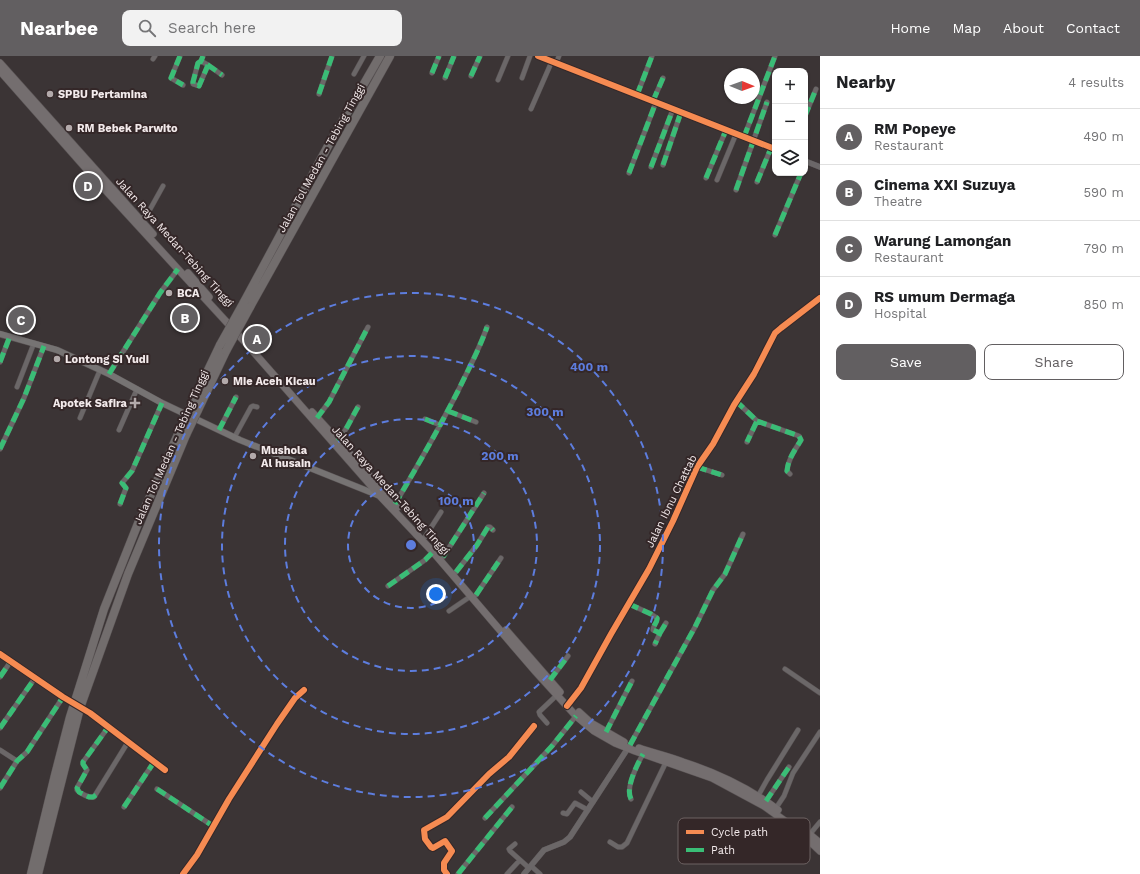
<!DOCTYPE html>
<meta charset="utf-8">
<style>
body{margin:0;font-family:"Work Sans",sans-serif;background:#f2f2f2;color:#202124}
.controls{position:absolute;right:12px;top:12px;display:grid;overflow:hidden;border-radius:8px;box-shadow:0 1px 3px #0004}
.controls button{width:36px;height:36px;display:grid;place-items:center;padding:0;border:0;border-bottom:1px solid #e0e0e0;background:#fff;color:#202124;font:20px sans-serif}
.compass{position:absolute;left:724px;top:12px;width:36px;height:36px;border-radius:50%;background:#fff;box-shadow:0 1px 3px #0004;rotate:91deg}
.you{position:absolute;left:436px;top:538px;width:14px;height:14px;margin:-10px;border:3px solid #fff;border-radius:50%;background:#1a73e8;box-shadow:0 0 0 6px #1a73e833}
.badge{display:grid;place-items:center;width:26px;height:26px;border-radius:50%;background:#625f61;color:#fff;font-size:13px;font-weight:700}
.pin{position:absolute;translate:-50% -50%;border:2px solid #fff;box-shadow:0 1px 4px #0006}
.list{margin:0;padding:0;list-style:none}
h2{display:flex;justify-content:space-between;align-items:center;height:52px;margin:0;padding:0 16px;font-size:17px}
h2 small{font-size:13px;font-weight:400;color:#757577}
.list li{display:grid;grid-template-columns:26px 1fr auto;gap:12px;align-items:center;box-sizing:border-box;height:56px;padding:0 16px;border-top:1px solid #e0e0e0}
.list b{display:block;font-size:15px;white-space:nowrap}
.list p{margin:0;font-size:13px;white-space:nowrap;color:#757577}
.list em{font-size:13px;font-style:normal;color:#757577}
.actions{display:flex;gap:8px;padding:12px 16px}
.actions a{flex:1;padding:9px 0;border:1px solid #625f61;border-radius:8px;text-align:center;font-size:14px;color:#625f61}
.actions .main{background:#625f61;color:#fff}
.icon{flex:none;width:22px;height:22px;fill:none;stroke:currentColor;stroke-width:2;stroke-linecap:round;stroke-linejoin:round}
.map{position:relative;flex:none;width:820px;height:818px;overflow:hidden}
header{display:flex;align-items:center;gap:24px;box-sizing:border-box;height:56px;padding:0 20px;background:#625f61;color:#fff}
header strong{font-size:19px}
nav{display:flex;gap:22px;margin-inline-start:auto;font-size:14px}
.search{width:280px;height:36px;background:#f2f2f2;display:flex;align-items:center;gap:10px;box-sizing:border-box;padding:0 14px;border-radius:8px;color:#757577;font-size:15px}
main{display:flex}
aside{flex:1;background:#fff}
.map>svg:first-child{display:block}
</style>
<header>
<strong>Nearbee</strong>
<div class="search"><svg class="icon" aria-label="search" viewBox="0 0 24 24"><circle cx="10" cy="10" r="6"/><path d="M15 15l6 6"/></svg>Search here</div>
<nav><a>Home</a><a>Map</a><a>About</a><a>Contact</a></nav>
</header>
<main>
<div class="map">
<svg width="820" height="818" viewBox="0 0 820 818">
<rect width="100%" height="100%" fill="#3b3435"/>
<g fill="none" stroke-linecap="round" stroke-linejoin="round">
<defs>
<path id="minor" d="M180,0L171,22L183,29
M153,3L155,0
M201,5L198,7L193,26V28L199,30L208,9L201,5L203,0
M556,7L559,0
M208,9L222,19
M432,17L439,0
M354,18L364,0
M471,20L480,0
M445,22L454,0
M522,22L530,0
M498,24L508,0
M319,38L332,0
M637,39L652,0
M653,45L663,22
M531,53L552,5
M805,60L816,33
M744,81L775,0
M663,109L681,56
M651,111L673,53
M629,117L656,46
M706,122L726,74
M717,124L736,78
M757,126L771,92
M736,134L767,46
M140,164L148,157L163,130
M775,179L801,117
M0,306L10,280
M109,318L160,237L178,213
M17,331L34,287
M736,345L757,365L747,386
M448,355L476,366
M80,362L100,314
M317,362L329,346L368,271
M425,363L440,369
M757,365L799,380L801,384C795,394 788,403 787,415L790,418
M119,374L137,333
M219,374L236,341
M234,382L251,351L253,350L257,351
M338,385C347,373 351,363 358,351
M0,393L24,342L44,290
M697,411L722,419
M120,448L126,432L122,427L132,415L162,347
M395,448C417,411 438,374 458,335C468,314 479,294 487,271
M425,481L441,456
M443,501L484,437
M456,516L477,489L488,471H490L493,474
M388,530L425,504L433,496
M476,539L501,502
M629,548L651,558L657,562C658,566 653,569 653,574L660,577L655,588
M449,555L471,540
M660,577L666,567
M0,598L68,644
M785,613L820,637
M0,621L11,605
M550,624L568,600
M567,650L581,632L611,578L649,513L673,465L697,411L713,388L734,349L754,318L775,277L781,272L820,242
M90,657L165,714
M547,667L540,659L539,656L557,639
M109,670L83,706V708L87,714L78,730L77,734C81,738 89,742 94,741L128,686
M0,672L35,622
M606,676L632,625
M630,689L695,571L713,534L725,518L743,478
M0,694L17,705
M0,732L17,705L27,696L63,641
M157,733L213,770
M581,736L593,746
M758,740L767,724L798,674
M631,743C625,732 637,709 643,698
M766,745L789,711
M124,751L154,706
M776,752L784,740L793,717L820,676
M563,757L567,758L575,747L588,754
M485,762L552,690L576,660
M810,778L820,766
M610,786L618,791H622L627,787L666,706
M515,788L509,793L510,795L529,812
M531,810L540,818
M183,818L197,799L229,743L277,668L295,642L304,634
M447,818L444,814V807L452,795L445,785L433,792L431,791L425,783L424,774L447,761L489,718L509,701L534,670
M458,818L512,751
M507,818L520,804"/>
<path id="tertiary" d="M538,0L775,93
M805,105L820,111
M524,818L544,794L564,786L570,781L630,689"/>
<path id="secondary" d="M0,278L57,294L109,318L162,347L240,384L380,440"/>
<path id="trunk" d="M0,7L153,178
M0,15L98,126L243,284L381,441L433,496L535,615L576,660L594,675L615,687L635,695L712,722L764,750L799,775L820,795
M188,217L209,241
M312,356L398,451
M506,574L560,636
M579,656L591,667L624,686
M639,692C653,697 668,700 683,706C717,717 749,732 778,754
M802,772L820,787"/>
<path id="motorway" d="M244,246L328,90L380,0
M250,251L390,0
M190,352L220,289
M198,354L226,295
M31,818L55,719L70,661L104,553L139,465L179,376
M38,818L80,652L128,518L186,379"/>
</defs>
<use href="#minor" stroke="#585253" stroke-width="5.5"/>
<use href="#tertiary" stroke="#585253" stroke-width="6"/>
<use href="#secondary" stroke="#585253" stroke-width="7"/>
<use href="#trunk" stroke="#585253" stroke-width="8"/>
<use href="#motorway" stroke="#585253" stroke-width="9"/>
<use href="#minor" stroke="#6b6768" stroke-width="4.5"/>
<use href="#tertiary" stroke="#6b6768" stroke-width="5.5"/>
<use href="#secondary" stroke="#767373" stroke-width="6"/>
<use href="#trunk" stroke="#746e6f" stroke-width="7"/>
<use href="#motorway" stroke="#726d6d" stroke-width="8"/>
<defs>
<path id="motorway-bridge" d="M220,289L244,246
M226,295L250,251
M179,376L190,352
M186,379L198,354"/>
</defs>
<use href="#motorway-bridge" stroke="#585253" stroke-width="9" stroke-linecap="butt"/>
<use href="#motorway-bridge" stroke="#726d6d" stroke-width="8"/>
<path stroke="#3abd76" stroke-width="5" stroke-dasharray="10 5" stroke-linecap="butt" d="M180,0L171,22L183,29
M201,5L198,7L193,26V28L199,30L208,9L201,5L203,0
M208,9L222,19
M432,17L439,0
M471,20L480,0
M445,22L454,0
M319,38L332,0
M637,39L652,0
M653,45L663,22
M805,60L816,33
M744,81L775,0
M805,106V105
M663,109L681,56
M651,111L673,53
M629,117L656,46
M706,122L726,74
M757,126L771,92
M736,134L767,46
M775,179L801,117
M0,306L10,280
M109,318L160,237L178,213
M736,345L757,365L747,386
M448,355L476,366
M317,362L329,346L368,271
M425,363L440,369
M757,365L799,380L801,384C795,394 788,403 787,415L790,418
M219,374L236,341
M338,385C347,373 351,363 358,351
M0,393L24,342L44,290
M697,411L722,419
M120,448L126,432L122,427L132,415L162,347
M395,448C417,411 438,374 458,335C468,314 479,294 487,271
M443,501L484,437
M456,516L477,489L488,471H490L493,474
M388,530L425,504L433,496
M476,539L501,502
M629,548L651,558L657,562C658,566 653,569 653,574L660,577L655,588
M660,577L666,567
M0,621L11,605
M550,624L568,600
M0,672L35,622
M606,676L632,625
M630,689L695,571L713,534L725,518L743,478
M0,732L17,705L27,696L63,641
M157,733L213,770
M96,739L93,741H89L79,736L77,732L87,714L83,708V706L109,670
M631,743C625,732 637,709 643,698
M766,745L789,711
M124,751L154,706
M485,762L552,690L576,660
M458,818L512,751"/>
<defs>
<path id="cycleway" d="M538,0L775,93
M0,598L63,641L90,657L165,714
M567,650L581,632L611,578L649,513L673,465L697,411L713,388L734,349L754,318L775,277L781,272L820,242
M183,818L197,799L229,743L277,668L295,642L304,634
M447,818L444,814V807L452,795L445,785L433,792L431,791L425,783L424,774L447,761L489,718L509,701L534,670"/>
</defs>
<use href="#cycleway" stroke="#342728" stroke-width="8"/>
<use href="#cycleway" stroke="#f68b52" stroke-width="6"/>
</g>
<g fill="none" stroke="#5d7dde" stroke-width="2" stroke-dasharray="7 5">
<circle cx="411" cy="489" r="63"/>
<circle cx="411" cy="489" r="126"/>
<circle cx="411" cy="489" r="189"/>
<circle cx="411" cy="489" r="252"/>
</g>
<g fill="#b3aaab" stroke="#342728" stroke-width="1.5">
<circle cx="50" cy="38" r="4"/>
<circle cx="69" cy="72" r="4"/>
<circle cx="169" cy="237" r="4"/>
<circle cx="57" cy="303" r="4"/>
<circle cx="225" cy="325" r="4"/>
<path d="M133 341h4v4h4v4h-4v4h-4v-4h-4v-4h4z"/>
<circle cx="253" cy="400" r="4"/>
</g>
<g text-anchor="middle" stroke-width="4" stroke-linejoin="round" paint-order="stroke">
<g font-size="11" font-weight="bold" fill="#f3eaeb" stroke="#342728" text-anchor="start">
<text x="58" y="42">SPBU Pertamina</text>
<text x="77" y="76">RM Bebek Parwito</text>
<text x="177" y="241">BCA</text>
<text x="65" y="307">Lontong Si Yudi</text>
<text x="233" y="329">Mie Aceh Kicau</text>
<text x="127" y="351" text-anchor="end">Apotek Safira</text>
<text x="261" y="398">Mushola<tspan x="261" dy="13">Al husain</tspan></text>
</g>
<g font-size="11" fill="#f3eaeb" stroke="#342728">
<text transform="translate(321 102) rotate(-61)" y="4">Jalan Tol Medan - Tebing Tinggi</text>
<text transform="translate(175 186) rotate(48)" y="4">Jalan Raya Medan-Tebing Tinggi</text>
<text transform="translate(171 391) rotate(-66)" y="4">Jalan Tol Medan - Tebing Tinggi</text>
<text transform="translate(391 434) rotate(48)" y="4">Jalan Raya Medan-Tebing Tinggi</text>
<text transform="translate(671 445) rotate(-64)" y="4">Jalan Ibnu Chattab</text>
</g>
</g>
<rect x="678" y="762" width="132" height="46" rx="6" fill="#342728" stroke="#6d6262" stroke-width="1"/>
<rect x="686" y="774" width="18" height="4" fill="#f68b52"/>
<rect x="686" y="792" width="18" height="4" fill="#3abd76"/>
<g font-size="11" fill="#f3eaeb">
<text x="711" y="780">Cycle path</text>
<text x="711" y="798">Path</text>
</g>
<circle cx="411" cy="489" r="6" fill="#5d7dde" stroke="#342728" stroke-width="2"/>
<g font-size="12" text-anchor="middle" font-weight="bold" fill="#5d7dde" stroke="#342728" stroke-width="4" stroke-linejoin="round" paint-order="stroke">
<text x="589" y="315">400 m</text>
<text x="545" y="360">300 m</text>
<text x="500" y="404">200 m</text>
<text x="456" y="449">100 m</text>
</g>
</svg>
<div class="controls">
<button>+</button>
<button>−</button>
<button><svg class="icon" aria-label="layers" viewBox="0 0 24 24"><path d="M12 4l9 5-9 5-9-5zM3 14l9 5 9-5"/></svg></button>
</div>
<svg class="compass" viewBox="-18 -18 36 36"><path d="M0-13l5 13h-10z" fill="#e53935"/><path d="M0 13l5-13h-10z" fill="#757577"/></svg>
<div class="you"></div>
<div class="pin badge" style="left:257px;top:283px">A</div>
<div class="pin badge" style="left:185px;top:262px">B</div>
<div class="pin badge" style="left:21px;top:264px">C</div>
<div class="pin badge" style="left:88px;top:130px">D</div>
</div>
<aside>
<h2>Nearby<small>4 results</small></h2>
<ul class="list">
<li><span class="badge">A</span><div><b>RM Popeye</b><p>Restaurant</p></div><em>490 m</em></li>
<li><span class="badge">B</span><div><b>Cinema XXI Suzuya</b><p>Theatre</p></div><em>590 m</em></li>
<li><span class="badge">C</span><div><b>Warung Lamongan</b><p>Restaurant</p></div><em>790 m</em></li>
<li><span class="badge">D</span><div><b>RS umum Dermaga</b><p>Hospital</p></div><em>850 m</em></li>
</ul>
<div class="actions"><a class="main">Save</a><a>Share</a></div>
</aside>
</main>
